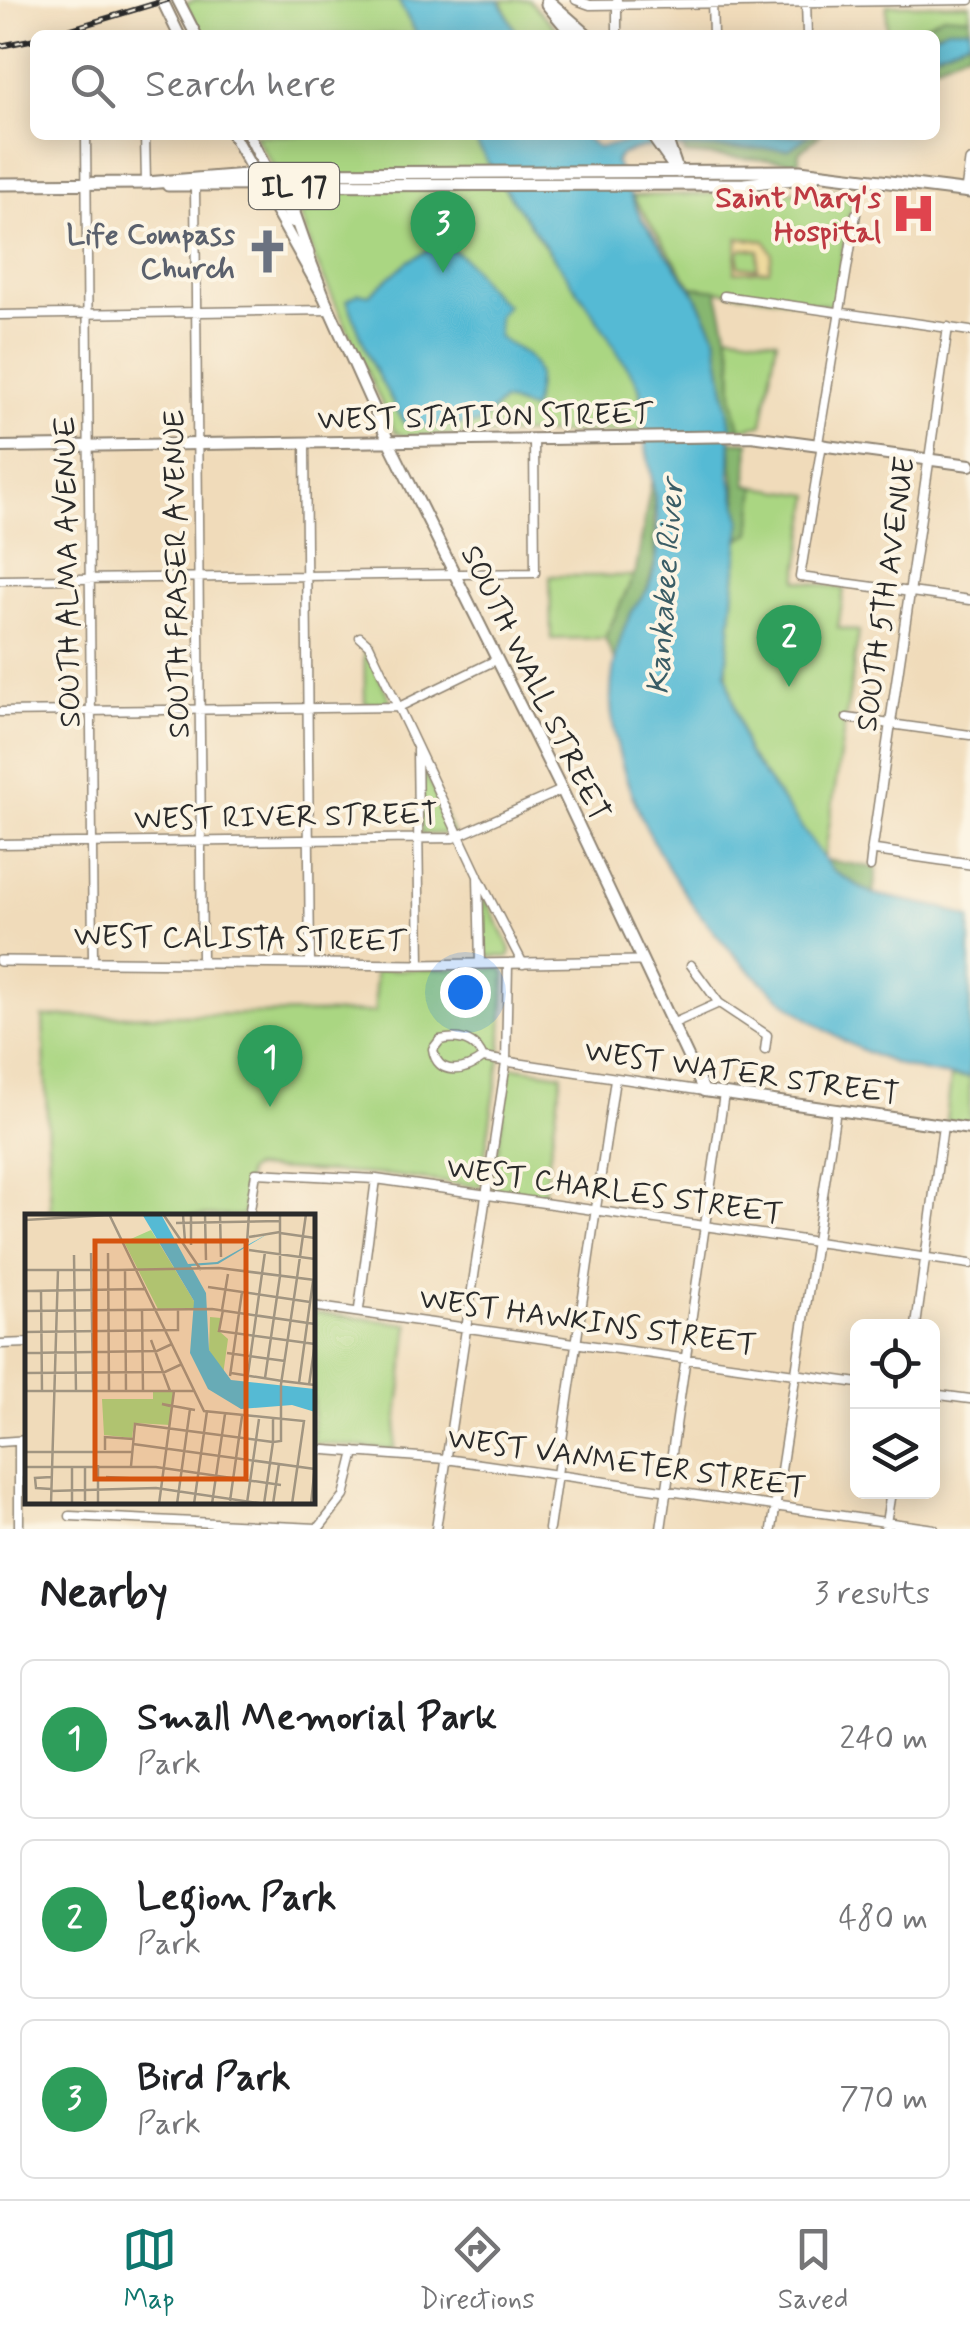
<!DOCTYPE html>
<style>
body{margin:0;font-family:Mynerve,sans-serif;background:#f6f6f6;color:#202124}
.controls{position:absolute;right:30px;bottom:30px;display:grid;overflow:hidden;border-radius:15px;box-shadow:0 5px 25px #0003}
.controls button{width:90px;height:90px;display:grid;place-items:center;padding:0;border:0;border-bottom:2px solid #e0e0e0;background:#fff;color:#202124;font:50px sans-serif}
.you{position:absolute;left:465px;top:992px;width:35px;height:35px;margin:-25px;border:8px solid #fff;border-radius:50%;background:#1a73e8;box-shadow:0 0 0 15px #1a73e833}
.badge{display:grid;place-items:center;width:65px;height:65px;border-radius:50%;background:#0f766e;color:#fff;font-size:32px;font-weight:700}
.pin{position:absolute;translate:-50% -82px;filter:drop-shadow(0 2px 5px #0008)}
.pin::after{content:'';position:absolute;top:52px;width:35px;height:30px;background:inherit;clip-path:polygon(0 0,100% 0,50% 100%)}
.list{margin:0;padding:0;list-style:none}
h2{display:flex;justify-content:space-between;align-items:center;height:130px;margin:0;padding:0 40px;font-size:42px}
h2 small{font-size:32px;font-weight:400;color:#757577}
.list li{display:grid;grid-template-columns:65px 1fr auto;gap:30px;align-items:center;box-sizing:border-box;height:160px;margin:0 20px 20px;padding:0 20px;border:2px solid #e0e0e0;border-radius:15px}
.list b{display:block;font-size:38px;white-space:nowrap}
.list p{margin:0;font-size:32px;white-space:nowrap;color:#757577}
.list em{font-size:32px;font-style:normal;color:#757577}
.icon{flex:none;width:55px;height:55px;fill:none;stroke:currentColor;stroke-width:2;stroke-linecap:round;stroke-linejoin:round}
.map{position:relative;flex:none;width:970px;height:1529px;overflow:hidden}
.search{position:absolute;background:#fff;box-shadow:0 5px 25px #0003;left:30px;right:30px;top:30px;height:110px;display:flex;align-items:center;gap:25px;box-sizing:border-box;padding:0 35px;border-radius:15px;color:#757577;font-size:38px}
.sheet{height:670px;background:#fff}
nav{display:flex;justify-content:space-around;align-items:center;box-sizing:border-box;height:140px;border-top:2px solid #e0e0e0;background:#fff;font-size:28px;color:#757577}
nav a{display:grid;justify-items:center;gap:5px}
nav .on{color:#0f766e}
.map>svg:first-child{display:block}
</style>
<div class="map">
<svg width="970" height="1529" viewBox="0 0 970 1529">
<rect width="100%" height="100%" fill="#fcf5e5"/>
<filter id="ink" filterUnits="userSpaceOnUse"><feTurbulence type="fractalNoise" baseFrequency=".01" numOctaves="2"/><feDisplacementMap in="SourceGraphic" scale="20" xChannelSelector="R" yChannelSelector="G"/><feConvolveMatrix kernelMatrix="1 2 1 2 8 2 1 2 1" color-interpolation-filters="sRGB"/></filter>
<filter id="wash" filterUnits="userSpaceOnUse"><feTurbulence type="fractalNoise" baseFrequency=".0048" numOctaves="4" result="noise"/><feDisplacementMap in="SourceGraphic" scale="40" xChannelSelector="R" yChannelSelector="G"/><feGaussianBlur stdDeviation="2.25" result="paint"/><feColorMatrix in="noise" values="0 0 0 0 0 0 0 0 0 0 0 0 0 0 0 0 0 1.4 0 .05"/><feComposite in="paint" operator="in"/></filter>
<g filter="url(#wash)">
<rect width="100%" height="100%" fill="#f0dbba"/>
<path fill="#aad682" stroke="#6a8056" stroke-width="2.5" d="M195,0H398L417,35H201L185,4Z
M501,0H529L562,35H517Z
M970,4V17C939,12 917,35 887,35V5Z
M254,135H472L540,240L597,313L639,384L644,431L404,436L395,432L315,259L297,204Z
M842,190L853,206L847,220L835,306L692,287L632,196Z
M726,333L777,340L762,425L740,429L733,399L732,352Z
M742,485L811,495L797,580L844,589L838,628L859,631L824,860C799,826 767,791 747,752C706,670 739,572 742,485Z
M550,576H634L605,638L551,639Z
M364,647L367,649L391,703L365,704Z
M422,769L425,771L453,834H421Z
M482,899H486L511,950L509,957L483,956Z
M501,968L505,973L501,1052L480,1187L388,1175L252,1168L247,1172L244,1216H51L43,1017L375,1012V970Z
M515,1067L562,1074L543,1198L492,1190L509,1070Z
M951,1077H970V1124L946,1121Z
M312,1312L409,1324L394,1450L313,1443Z"/>
<path fill="#87b770" stroke="#59714e" stroke-width="2.5" d="M944,15L970,17V28L905,35Z
M970,39V50L935,65V53Z
M810,135H820L799,152V162L686,154L682,146L789,149Z
M692,287L717,290L732,352L733,399L740,429L731,430L716,336Z
M731,441L749,442L747,485L756,487L751,533L740,539C742,505 730,474 731,441Z
M653,472L655,562L647,590L624,628L615,662L605,638L636,571Z
M824,860L877,868L873,894L833,871Z"/>
<path fill="#eeda9e" stroke="#8c8264" stroke-width="2.5" fill-rule="evenodd" d="M738,238L765,241L772,254L769,270L735,272ZM743,248L759,250L757,268L739,266L738,252Z"/>
<path fill="#55bad4" stroke="#407280" stroke-width="2.5" d="M398,0H499L518,35H417Z
M947,28H970V39L935,53L934,35Z
M472,135H582L598,148L660,135H810L789,149L645,147L622,154L615,161L641,218L694,292L716,336L731,427L730,475L741,519L726,672L747,752L833,871L873,894L943,908L970,918V1077C802,1074 631,876 612,716C608,684 616,642 631,613C635,604 644,597 648,588C667,544 654,491 646,447C643,427 646,405 639,387C635,375 625,365 619,355C575,278 514,212 472,135Z
M439,244C475,254 477,288 507,305L498,316V337C536,361 544,360 532,410L503,401L478,424L406,426L372,365L347,300L359,293L369,295L407,262Z"/>
</g>
<g filter="url(#ink)">
<g fill="none" stroke-linecap="round" stroke-linejoin="round">
<defs>
<path id="minor" d="M576,0L590,5L970,0
M617,0V35
M712,0L713,35
M806,0L807,35
M86,135L93,961
M145,135L146,183
M195,187L202,961
M724,296L970,331
M0,315L331,310
M818,443L856,214
M305,444L310,963
M822,444L800,577L970,600
M929,459L948,327
M0,580L535,573L534,439
M360,637L369,645L478,876L480,964
M0,712L399,707L496,660
M847,718L970,735
M417,750L420,965
M0,844L453,838L562,790
M870,867L872,850
M480,880L523,964
M691,965L719,1003L767,1035L765,1050
M674,1023L719,1003
M483,1058C465,1072 437,1077 433,1049L440,1040C459,1036 475,1040 483,1058L704,1091
M249,1216L256,1173L376,1179L970,1264
M312,1306L858,1383
M359,1309L376,1179
M916,1326L943,1126
M0,1344L28,1343
M932,1394L970,1399
M0,1442L28,1440
M312,1449L446,1459L934,1529
M70,1516L317,1528
M19,1529V1441
M318,1529L344,1496L355,1452
M436,1529L506,1063L508,964
M549,1529L615,1079
M661,1529L724,1094
M772,1529L836,1110
M885,1529L891,1492"/>
<path id="tertiary" d="M966,191L970,161
M929,459L872,850L970,864
M0,961L420,965L641,961"/>
<path id="secondary" d="M162,0L179,35
M178,0L196,35
M233,135L324,297L390,444L562,790L704,1091L970,1129
M249,135L293,222
M305,247L324,296
M0,447L751,436L970,465"/>
<path id="primary" d="M547,0L587,35
M547,4L573,35
M652,135L678,172
M665,135L677,170
M146,183L269,173L800,171L970,192
M0,184L149,183
M168,185L744,184L814,177
M308,253L294,213L296,197L309,187"/>
</defs>
<use href="#minor" stroke="#8e8372" stroke-width="11"/>
<use href="#tertiary" stroke="#8e8372" stroke-width="12"/>
<use href="#secondary" stroke="#8e8372" stroke-width="14"/>
<use href="#primary" stroke="#8e8372" stroke-width="15"/>
<use href="#minor" stroke="#fff" stroke-width="8"/>
<use href="#tertiary" stroke="#fff" stroke-width="9"/>
<use href="#secondary" stroke="#fff" stroke-width="10"/>
<use href="#primary" stroke="#fff" stroke-width="11"/>
<defs>
<path id="rail" d="M51,35L167,0
M0,46L35,39"/>
</defs>
<use href="#rail" stroke="#2b2b2b" stroke-width="6"/>
<use href="#rail" stroke="#fcf5e5" stroke-width="2.5" stroke-dasharray="8" stroke-linecap="butt"/>
</g>
</g>
<defs>
<symbol id="hospital-bare" viewBox="-9 -9 18 18"><path d="M-5-5h3v3.5h4V-5h3V5h-3V1.5h-4V5h-3Z" fill="#e0444e" stroke="#fcf5e5" stroke-width="2.5" paint-order="stroke"/></symbol>
<symbol id="church-bare" viewBox="-9 -9 18 18"><path d="M-1.2-6h2.4v3.5h3.3v2.4h-3.3V6h-2.4V-.1h-3.3v-2.4h3.3Z" fill="#6b7280" stroke="#fcf5e5" stroke-width="2.5" paint-order="stroke"/></symbol>
</defs>
<g fill-rule="evenodd">
<use href="#hospital-bare" x="882" y="182" width="63" height="63"/>
<use href="#church-bare" x="236" y="220" width="63" height="63"/>
</g>
<g text-anchor="middle" stroke-width="8" stroke-linejoin="round" paint-order="stroke">
<rect fill="#fcf5e5" stroke="#6a6863" stroke-width="2.5" x="249" y="163" width="90" height="46" rx="8"/>
<g font-size="28" font-weight="bold" fill="#2b2b2b">
<text x="294" y="196">IL 17</text>
</g>
<g font-size="30" font-weight="bold" fill="#be3a42" stroke="#fcf5e5" text-anchor="end">
<text x="881" y="207">Saint Mary's<tspan x="881" dy="34">Hospital</tspan></text>
</g>
<g font-size="30" font-weight="bold" fill="#5b616d" stroke="#fcf5e5" text-anchor="end">
<text x="235" y="244">Life Compass<tspan x="235" dy="34">Church</tspan></text>
</g>
<g font-size="30" fill="#2b2b2b" stroke="#fcf5e5">
<text transform="translate(485 416) rotate(-1)" y="10">WEST STATION STREET</text>
<text transform="translate(67 572) rotate(-91)" y="10">SOUTH ALMA AVENUE</text>
<text transform="translate(176 574) rotate(-91)" y="10">SOUTH FRASER AVENUE</text>
<text transform="translate(885 594) rotate(-82)" y="10">SOUTH 5TH AVENUE</text>
<text transform="translate(536 683) rotate(64)" y="10">SOUTH WALL STREET</text>
<text transform="translate(286 816) rotate(-1)" y="10">WEST RIVER STREET</text>
<text transform="translate(240 938) rotate(1)" y="10">WEST CALISTA STREET</text>
<text transform="translate(742 1072) rotate(8)" y="10">WEST WATER STREET</text>
<text transform="translate(615 1190) rotate(8)" y="10">WEST CHARLES STREET</text>
<text transform="translate(588 1321) rotate(8)" y="10">WEST HAWKINS STREET</text>
<text transform="translate(627 1462) rotate(8)" y="10">WEST VANMETER STREET</text>
</g>
<g font-size="32" font-style="italic" fill="#3a5d66" stroke="#fcf5e5">
<text transform="translate(664 587) rotate(-86)" y="11">Kankakee River</text>
</g>
</g>
<g transform="translate(25 1214)">
<rect width="290" height="290" fill="#f0dbba"/>
<path d="M126,16L169,87L170,94L133,95L99,28ZM185,103L196,104L194,117L203,125L198,161L184,136ZM128,178H148L145,211L109,209L107,224L79,221L77,185H128Z" fill="#aad682"/>
<path d="M117,0H136L163,50L192,48L246,18L193,50L166,52L181,79L184,136L206,166L290,175V198L267,191L216,195L183,175L165,139L169,87Z" fill="#55bad4"/>
<path fill="none" stroke="#a19581" stroke-width="2.5" d="M84,0L179,197L279,207L267,290M138,0L176,56M166,0V31M180,0L181,46M195,0L196,43M255,0V62M158,1L160,27H224M0,6L84,1M151,9L255,7M255,19L290,24M224,23L255,18M224,36L290,45M66,39L68,177M83,39L84,177M49,41L51,177M0,56H97M93,56L194,54L290,66M100,56L101,177M220,57L224,0M272,64L281,0M183,73L285,88M0,77L121,75M16,77L17,177M117,96L118,177M197,96L203,60M198,96L194,117L290,130M0,97L187,95L290,110M0,118L153,116V95M126,126L145,177M0,139L132,137L147,130M202,139L260,147M0,140L1,177M0,159L140,158L157,150M206,159L257,167M205,162L217,78M240,164L255,62M222,167L240,38M257,167L290,171M274,169L288,67M284,171L290,129M0,177H170M145,192L137,190L170,196M108,230L290,255M80,236V223L108,225M0,238H107M47,252V290M60,252V287M106,252L110,210L248,228V204M0,253H131L256,271M26,263L10,264L11,274L26,275M81,263L119,265M26,277L131,274L240,290M205,287L217,202M222,289L234,205M26,290L33,56M73,290V251M134,290L149,177M152,290L165,195M169,290L182,197M187,290L200,200M239,290L248,228L256,227V170L272,64M248,290L254,250M286,290L290,251"/>
<path fill="#d5540f" fill-opacity="0.15" stroke="#d5540f" stroke-width="5" d="M70,27H221V265H70Z"/>
<rect width="290" height="290" fill="none" stroke="#2b2b2b" stroke-width="5"/>
</g>
</svg>
<div class="controls">
<button><svg class="icon" aria-label="locate" viewBox="0 0 24 24"><circle cx="12" cy="12" r="6"/><path d="M12 2v4M12 18v4M2 12h4M18 12h4"/></svg></button>
<button><svg class="icon" aria-label="layers" viewBox="0 0 24 24"><path d="M12 4l9 5-9 5-9-5zM3 14l9 5 9-5"/></svg></button>
</div>
<div class="you"></div>
<div class="pin badge" style="left:270px;top:1107px;background:#2e9e5b">1</div>
<div class="pin badge" style="left:789px;top:687px;background:#2e9e5b">2</div>
<div class="pin badge" style="left:443px;top:273px;background:#2e9e5b">3</div>
<div class="search"><svg class="icon" aria-label="search" viewBox="0 0 24 24"><circle cx="10" cy="10" r="6"/><path d="M15 15l6 6"/></svg>Search here</div>
</div>
<section class="sheet">
<h2>Nearby<small>3 results</small></h2>
<ul class="list">
<li><span class="badge" style="background:#2e9e5b">1</span><div><b>Small Memorial Park</b><p>Park</p></div><em>240 m</em></li>
<li><span class="badge" style="background:#2e9e5b">2</span><div><b>Legion Park</b><p>Park</p></div><em>480 m</em></li>
<li><span class="badge" style="background:#2e9e5b">3</span><div><b>Bird Park</b><p>Park</p></div><em>770 m</em></li>
</ul>
</section>
<nav>
<a class="on"><svg class="icon" aria-label="map" viewBox="0 0 24 24"><path d="M3 6l6-2 6 2 6-2v14l-6 2-6-2-6 2zM9 4v14M15 6v14"/></svg>Map</a>
<a><svg class="icon" aria-label="directions" viewBox="0 0 24 24"><path d="M12 3l9 9-9 9-9-9zM9 14v-3h6M13 9l2 2-2 2"/></svg>Directions</a>
<a><svg class="icon" aria-label="saved" viewBox="0 0 24 24"><path d="M7 4h10v16l-5-4-5 4z"/></svg>Saved</a>
</nav>
